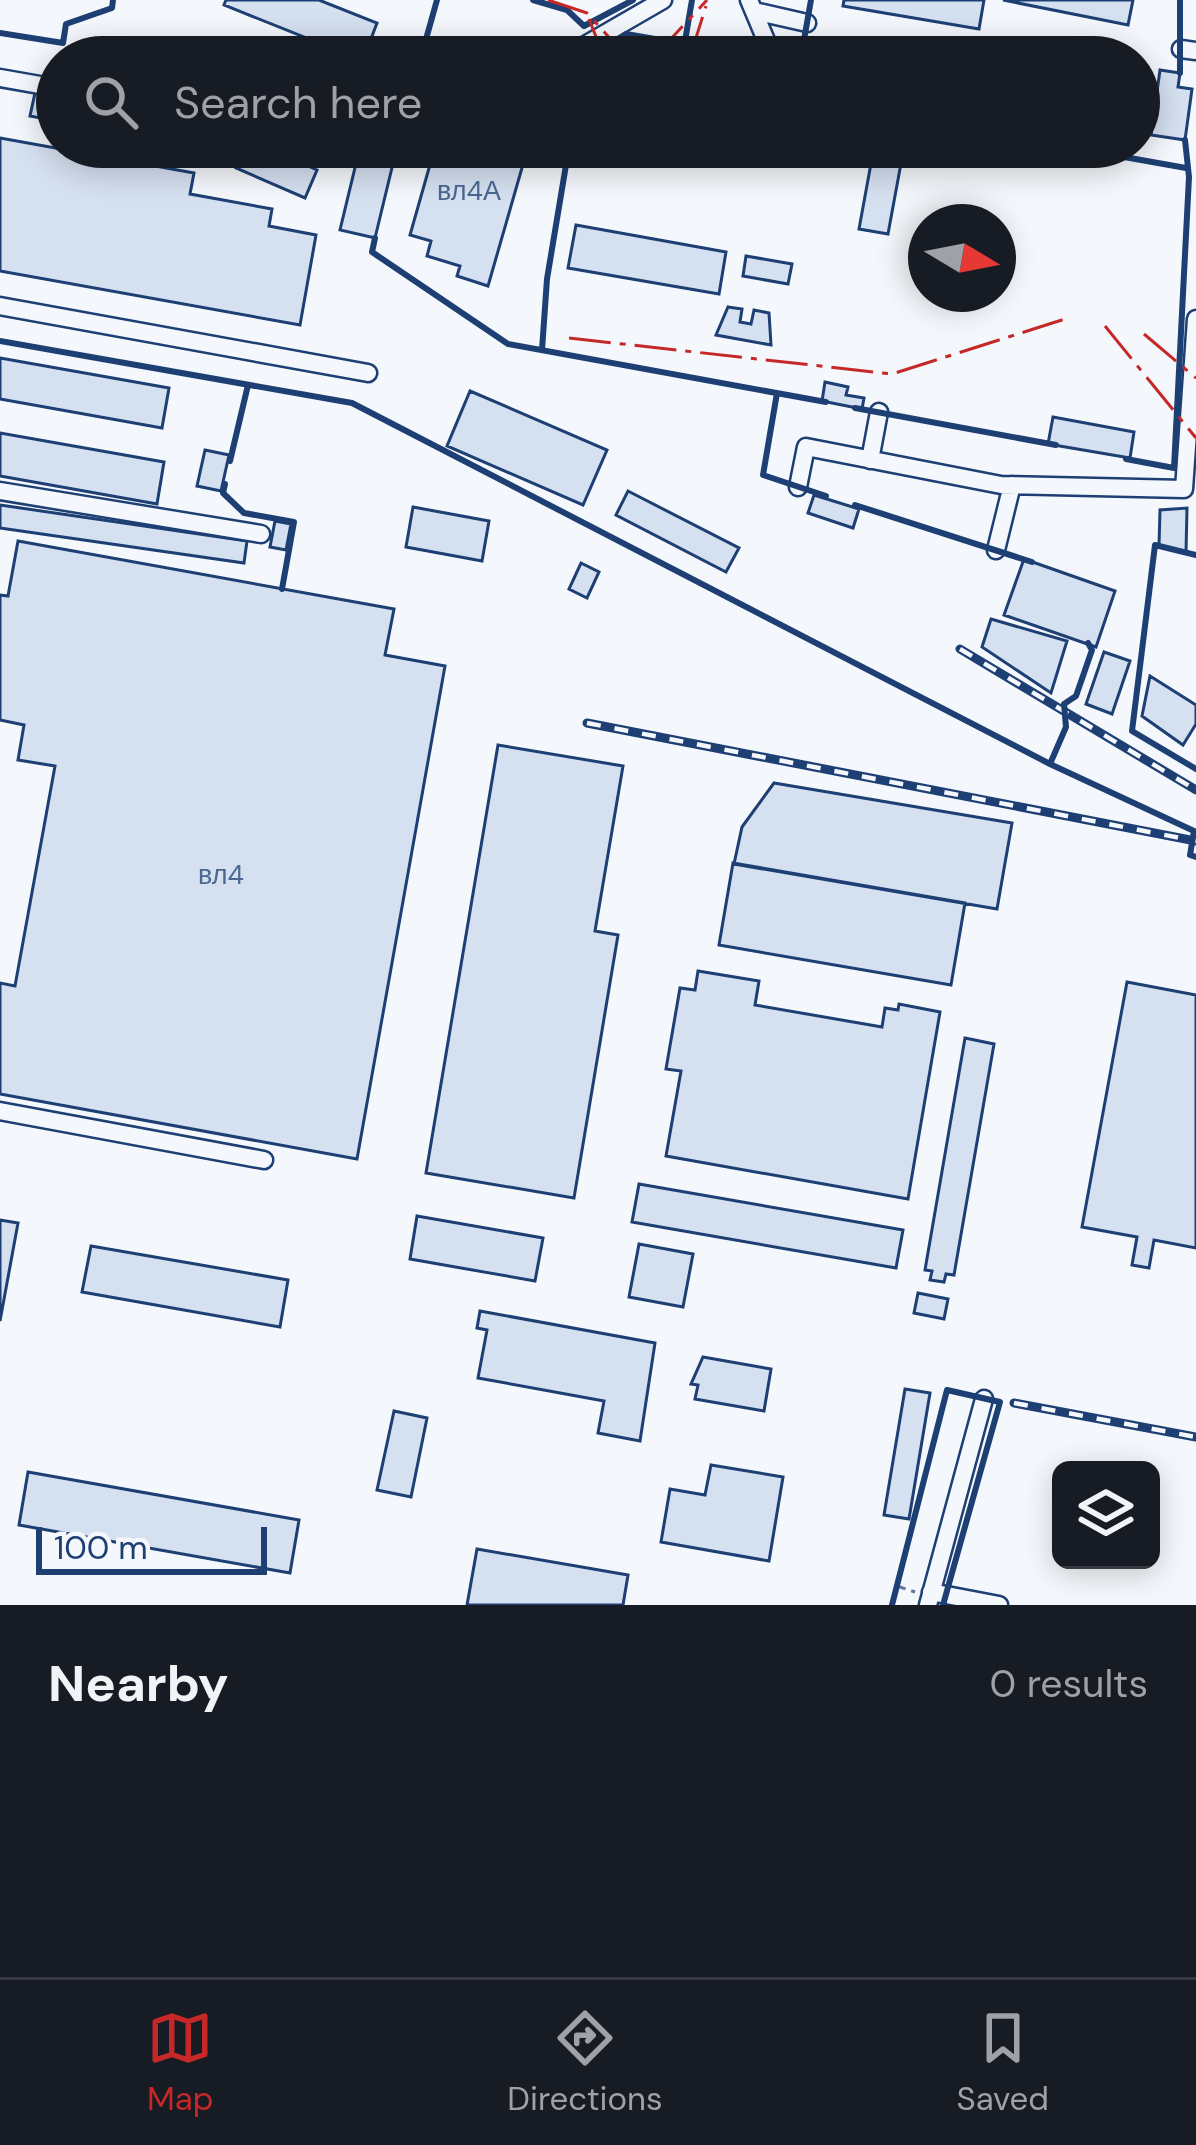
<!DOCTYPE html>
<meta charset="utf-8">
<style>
body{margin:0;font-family:"DM Sans",sans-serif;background:#20242c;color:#f1f3f6}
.controls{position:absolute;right:36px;bottom:36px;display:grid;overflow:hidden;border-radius:18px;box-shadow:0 6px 30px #0003}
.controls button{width:108px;height:108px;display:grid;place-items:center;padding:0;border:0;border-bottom:3px solid #363941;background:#171b24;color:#f1f3f6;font:60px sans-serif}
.compass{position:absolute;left:908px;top:204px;width:108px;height:108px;border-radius:50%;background:#171b24;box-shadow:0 6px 30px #0003;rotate:100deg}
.scale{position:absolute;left:36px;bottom:30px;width:231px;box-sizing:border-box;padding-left:12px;border:6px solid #1d3f73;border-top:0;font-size:33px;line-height:42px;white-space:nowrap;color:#1d3f73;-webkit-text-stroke:9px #f4f7fb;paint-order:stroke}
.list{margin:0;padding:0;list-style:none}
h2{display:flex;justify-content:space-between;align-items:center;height:156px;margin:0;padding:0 48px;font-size:51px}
h2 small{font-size:39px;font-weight:400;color:#9ea1a6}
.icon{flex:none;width:66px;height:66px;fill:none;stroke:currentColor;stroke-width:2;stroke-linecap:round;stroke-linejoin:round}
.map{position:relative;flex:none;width:1196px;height:1605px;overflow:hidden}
.search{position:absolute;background:#171b24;box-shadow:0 6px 30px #0003;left:36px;right:36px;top:36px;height:132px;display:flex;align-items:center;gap:30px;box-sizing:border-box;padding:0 42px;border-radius:66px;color:#9ea1a6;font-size:45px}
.sheet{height:372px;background:#171b24}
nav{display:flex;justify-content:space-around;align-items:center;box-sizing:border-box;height:168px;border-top:3px solid #363941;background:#171b24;font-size:33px;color:#9ea1a6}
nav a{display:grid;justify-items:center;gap:6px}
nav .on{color:#c62828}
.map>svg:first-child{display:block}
</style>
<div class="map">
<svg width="1196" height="1605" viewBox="0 0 1196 1605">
<rect width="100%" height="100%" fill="#f4f7fb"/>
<path fill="#d5e0f0" stroke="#1d3f73" stroke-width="3" d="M226,0H319L377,23L364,57H354L224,5Z
M844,0H984L979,29L843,6Z
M1003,0H1133L1128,25Z
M1160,70L1180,73L1178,87L1192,89L1185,140L1151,135Z
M35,93L57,97V121L30,116Z
M0,138L194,173L190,194L272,209L269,226L316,235L300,325L0,271Z
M245,147H265L317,170L305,198L236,168Z
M360,147L396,151L375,238L340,230Z
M435,147H528L488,286L457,276L460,266L427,256L431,241L410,235Z
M874,147H904L888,234L859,229Z
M576,225L726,252L719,294L568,268Z
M746,256L792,264L788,284L743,276Z
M728,307L742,309L740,322L751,324L754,310L769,313L771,345L716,335Z
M0,358L169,388L162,428L0,399Z
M825,382L848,387L846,395L864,398L862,409L822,401Z
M470,391L607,450L583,505L447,446Z
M1053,417L1134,432L1130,458L1048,444Z
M0,433L164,462L157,504L0,476Z
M205,450L229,455L221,491L197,486Z
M628,491L739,548L726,572L616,515Z
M814,495L859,509L853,528L808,513Z
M0,505L247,541L244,563L0,528Z
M413,507L489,521L482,561L406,547Z
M1187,508L1186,552L1159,546L1160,510Z
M275,521L291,524L286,550L270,547Z
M18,541L394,609L385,655L445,666L357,1159L0,1094V983L15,986L55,766L18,760L24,725L0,720V595L8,596Z
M1024,559L1115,591L1096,647L1004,615Z
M581,563L599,572L587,598L569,589Z
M991,619L1067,641L1051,693L982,647Z
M1104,652L1130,661L1112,714L1086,704Z
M1150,676L1196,705V724L1183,745L1142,716Z
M498,745L623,766L595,931L618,935L574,1198L426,1173Z
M774,783L1012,823L997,909L734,864L742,827Z
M733,863L965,903L951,985L719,945Z
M698,971L759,981L755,1005L882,1027L885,1008L898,1010L899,1004L940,1012L908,1199L666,1156L681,1071L666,1069L680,988L695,990Z
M1127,982L1196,995V1248L1154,1240L1149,1268L1132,1265L1137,1237L1082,1227Z
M965,1038L994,1044L954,1275L946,1274L944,1282L930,1280L932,1271L925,1270Z
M639,1184L903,1230L896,1268L632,1222Z
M417,1216L543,1238L535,1281L410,1259Z
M0,1220L18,1223L0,1321Z
M639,1244L693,1254L683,1307L629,1297Z
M91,1246L288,1280L280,1327L82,1292Z
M918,1293L948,1299L944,1319L914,1313Z
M480,1311L655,1343L640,1441L598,1433L604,1401L478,1378L487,1330L477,1328Z
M703,1357L771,1369L764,1411L695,1399L698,1385L691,1384Z
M905,1389L930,1393L909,1519L884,1515Z
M394,1411L427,1418L411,1497L377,1490Z
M711,1465L783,1477L769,1561L661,1542L670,1489L705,1495Z
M28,1472L299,1520L290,1573L19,1525Z
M477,1549L628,1575L623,1605H467Z"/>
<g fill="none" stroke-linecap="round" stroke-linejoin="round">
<defs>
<path id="minor" d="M749,0L773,57
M754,11L807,23
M1181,49L1196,51
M573,52L663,0
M0,78L57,88
M0,306L368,373
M870,460L879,412
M798,487L806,447L1001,485L1184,489L1196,319
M0,491L261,534
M996,550L1012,485
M0,1111L264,1160
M931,1592L999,1605
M928,1605L984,1399"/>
</defs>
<use href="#minor" stroke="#1d3f73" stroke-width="21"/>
<path stroke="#5e769c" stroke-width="3" stroke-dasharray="9 6" stroke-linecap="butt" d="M897,1586L915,1592"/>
<use href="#minor" stroke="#f4f7fb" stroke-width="16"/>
<defs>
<path id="rail" d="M960,649L1196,790
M587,723L1196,841
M1014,1403L1196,1437"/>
</defs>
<use href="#rail" stroke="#1d3f73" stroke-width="9"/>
<use href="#rail" stroke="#f4f7fb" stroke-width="4.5" stroke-dasharray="14" stroke-linecap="butt"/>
<path stroke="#1d3f73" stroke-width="6" d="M533,0L567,10L584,26L633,0
M1180,0V73
M0,33L63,43L66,24L112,8L113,0
M684,47L692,0
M421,57L437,0
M593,57L626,34L684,44L682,57
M801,57L811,0
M1068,147L1186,168
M375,238L372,252L508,344L826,402
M0,341L352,403L1050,764L1194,831L1190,855L1196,857
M542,350L547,279L569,147
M777,393L763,475L826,496
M855,408L1056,445
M1126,459L1174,468L1189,177L1185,140
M230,461L248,385
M225,484L223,493L244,513L294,522L282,589
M855,505L1032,562
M1196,555L1155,545L1132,731L1196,769
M1050,764L1066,727L1064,704L1076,696L1092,650L1088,643
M892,1605L947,1390L1000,1402L943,1605"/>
<path stroke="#c62828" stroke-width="3" stroke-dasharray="42 9 6 9" stroke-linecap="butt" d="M548,0L587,13L627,57
M589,19L604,57
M654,57L707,0
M690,57L706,6
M1105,326L1196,438
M1144,334L1196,378
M569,338L892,374L1065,319"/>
</g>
<g text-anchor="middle" stroke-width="9" stroke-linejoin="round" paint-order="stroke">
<g font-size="27" fill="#4b6792">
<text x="469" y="200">вл4А</text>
<text x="221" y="884">вл4</text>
</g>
</g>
</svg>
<div class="controls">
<button><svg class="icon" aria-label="layers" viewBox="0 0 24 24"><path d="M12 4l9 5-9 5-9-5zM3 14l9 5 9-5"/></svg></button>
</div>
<svg class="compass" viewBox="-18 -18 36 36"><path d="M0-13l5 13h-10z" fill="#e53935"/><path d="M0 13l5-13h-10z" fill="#9ea1a6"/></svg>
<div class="scale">100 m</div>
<div class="search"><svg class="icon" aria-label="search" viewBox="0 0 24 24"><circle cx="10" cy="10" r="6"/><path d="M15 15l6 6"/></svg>Search here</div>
</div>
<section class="sheet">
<h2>Nearby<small>0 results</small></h2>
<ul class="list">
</ul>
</section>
<nav>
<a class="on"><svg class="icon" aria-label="map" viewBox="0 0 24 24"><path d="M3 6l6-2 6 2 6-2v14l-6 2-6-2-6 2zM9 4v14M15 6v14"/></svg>Map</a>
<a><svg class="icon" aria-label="directions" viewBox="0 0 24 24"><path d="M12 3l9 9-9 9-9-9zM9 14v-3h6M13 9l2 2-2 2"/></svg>Directions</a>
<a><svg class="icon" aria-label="saved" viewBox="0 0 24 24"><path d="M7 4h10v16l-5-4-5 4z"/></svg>Saved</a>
</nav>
